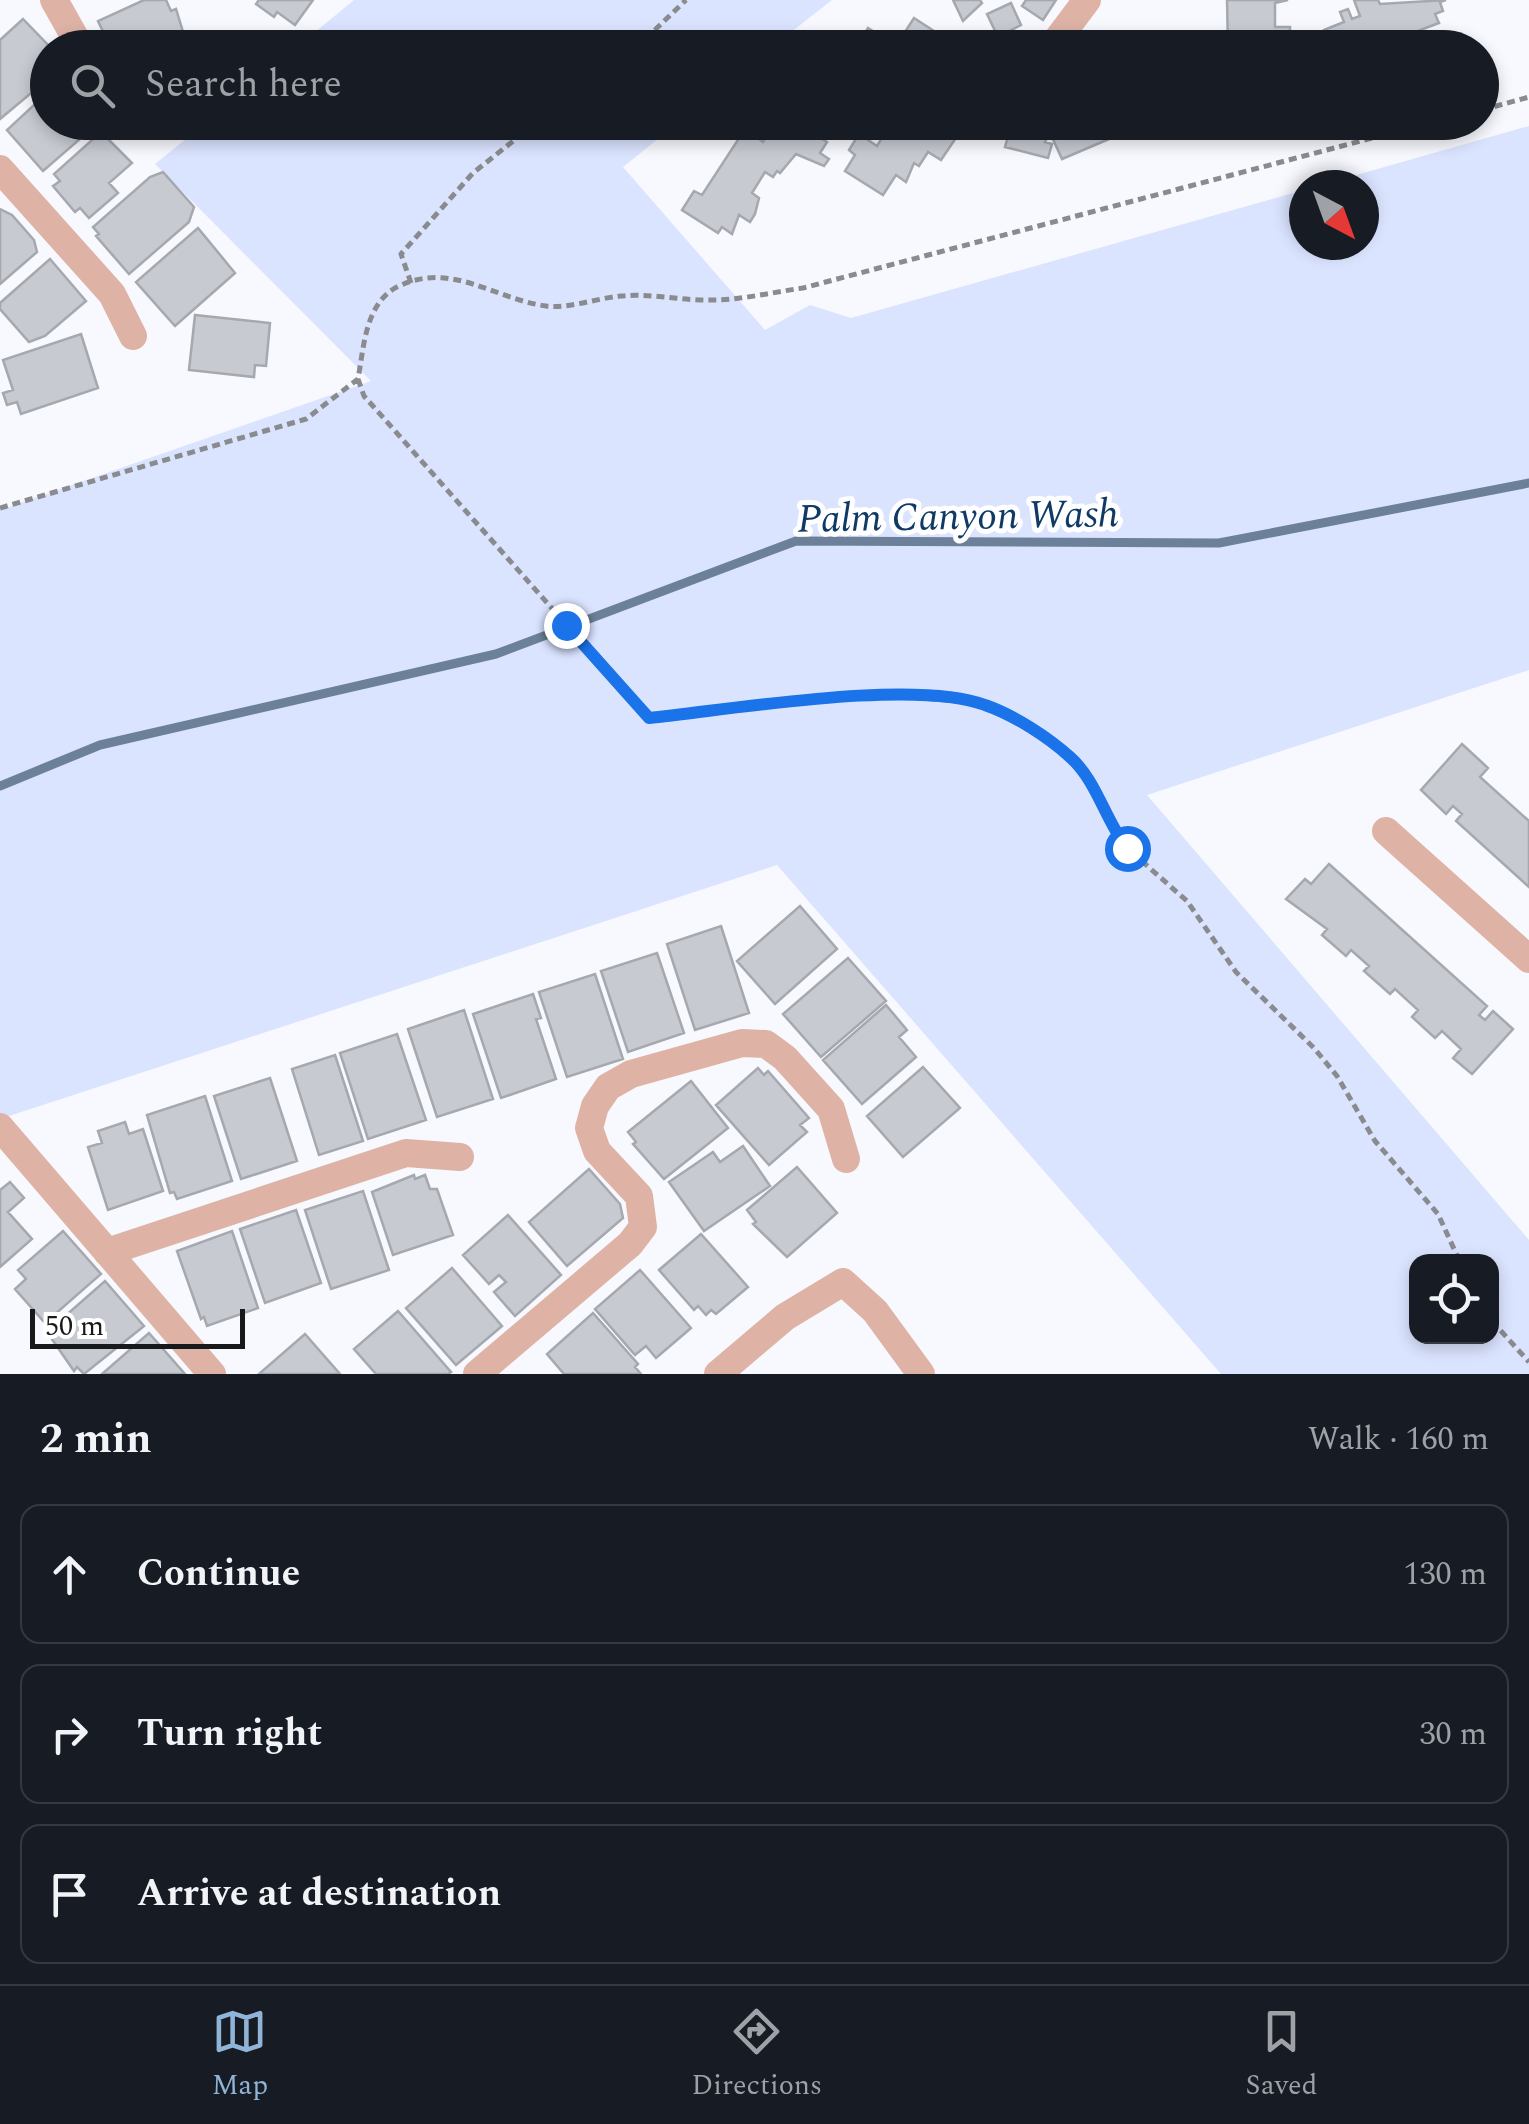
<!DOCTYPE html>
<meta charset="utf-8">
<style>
body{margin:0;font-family:Spectral,serif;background:#20242c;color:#f1f3f6}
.controls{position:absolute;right:30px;bottom:30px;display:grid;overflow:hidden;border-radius:20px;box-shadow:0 5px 15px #0003}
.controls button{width:90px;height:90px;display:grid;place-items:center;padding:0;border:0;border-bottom:2px solid #363941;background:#171b24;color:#f1f3f6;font:50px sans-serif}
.compass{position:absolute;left:1289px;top:170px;width:90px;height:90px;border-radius:50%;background:#171b24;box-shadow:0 5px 15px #0003;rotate:139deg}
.scale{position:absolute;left:30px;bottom:25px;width:215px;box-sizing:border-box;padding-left:10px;border:5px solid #18191b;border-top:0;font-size:28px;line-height:35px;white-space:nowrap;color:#18191b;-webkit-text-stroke:8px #fff;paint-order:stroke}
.stop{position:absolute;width:30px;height:30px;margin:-22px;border:8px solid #1a73e8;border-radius:50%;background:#fff}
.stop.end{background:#1a73e8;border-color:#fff;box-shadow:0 2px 10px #0008}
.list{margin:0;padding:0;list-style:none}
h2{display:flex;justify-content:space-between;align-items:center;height:130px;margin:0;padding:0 40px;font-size:42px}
h2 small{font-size:32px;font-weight:400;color:#9ea1a6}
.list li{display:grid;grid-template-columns:65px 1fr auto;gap:30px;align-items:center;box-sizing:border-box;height:140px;margin:0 20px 20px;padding:0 20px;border:2px solid #363941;border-radius:20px}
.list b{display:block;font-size:38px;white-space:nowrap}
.list em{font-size:32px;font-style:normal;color:#9ea1a6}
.icon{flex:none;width:55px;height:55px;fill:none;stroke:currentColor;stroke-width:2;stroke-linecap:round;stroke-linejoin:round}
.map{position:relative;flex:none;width:1529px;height:1374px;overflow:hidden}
.search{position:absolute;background:#171b24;box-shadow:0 5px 15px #0003;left:30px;right:30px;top:30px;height:110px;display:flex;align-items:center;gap:25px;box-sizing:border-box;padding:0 35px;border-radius:55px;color:#9ea1a6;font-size:38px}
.sheet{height:610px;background:#171b24}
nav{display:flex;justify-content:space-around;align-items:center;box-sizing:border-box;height:140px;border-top:2px solid #363941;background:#171b24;font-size:28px;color:#9ea1a6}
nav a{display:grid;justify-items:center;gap:5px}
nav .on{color:#90b3d8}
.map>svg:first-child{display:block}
</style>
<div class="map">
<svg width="1529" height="1374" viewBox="0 0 1529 1374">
<rect width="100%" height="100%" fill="#f8f9fe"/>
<path fill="#dbe4ff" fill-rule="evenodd" d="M354,0H832L772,47H297Z
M206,123H678L623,167L765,330L810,305L851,318L1304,190V245H1364V185H1321L1529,126V670L1147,795L1529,1240V1374H1221L777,865L0,1119V510L371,381L155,164ZM1416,1262H1492V1336H1416Z"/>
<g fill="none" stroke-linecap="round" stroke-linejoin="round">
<path stroke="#6c8199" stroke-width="9" d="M0,786L100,745L496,654L796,541L1219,543L1529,483"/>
</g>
<path fill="#c7cad1" stroke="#a5a8af" stroke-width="2.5" d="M144,0H166L171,11L176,9L188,48H115L112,40L108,42L98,21Z
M259,0H313L295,25L277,12L274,17L256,4Z
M953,0H980L982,3L963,21Z
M1026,0H1056L1043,20L1022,6Z
M1227,0H1288L1275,3V27H1290V48H1228Z
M1354,0H1378L1380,4L1446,0L1440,2L1443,11L1435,14L1439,23L1373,48H1331L1324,30L1344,22L1340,12L1348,9L1352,19L1360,16Z
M1011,3L1021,25L998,37L987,14Z
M914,18L951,42L947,48H855L868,28L896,46Z
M23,19L51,48L45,61L48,79L0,119V40Z
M48,92V122H79L71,129L80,139L43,171L7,130Z
M787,122H797L827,142L820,153L829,159L824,166L796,154L780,173L777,171L773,177L765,172L752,193L759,198L755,214L750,222L739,215L732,234L722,227L718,233L682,210L694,191L702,195L745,129L763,142L772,129L780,134Z
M900,122H948L945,127L958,135L941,160L928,152L919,166L914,163L906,182L896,175L883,195L845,171L855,155L849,150L859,134L877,146L885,133L891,137Z
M1084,122H1102L1109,139L1062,159L1052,137Z
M1010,129L1047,138L1045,142L1052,144L1048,158L1005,147Z
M101,132L132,163L109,183L118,193L89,218L80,208L75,212L53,186L60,181L54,174Z
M163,172L194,207L189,222L129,274L96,236L99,234L93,227L150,177Z
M0,209L12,215L34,240L37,252L0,284Z
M198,228L235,273L175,326L136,282Z
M50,259L86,301L45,336L29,342L0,309V303Z
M195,315L270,323L266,366L255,365L254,377L189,370Z
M81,334L98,388L21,414L17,402L7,405L3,393L13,390L3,360Z
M1462,744L1488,768L1480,777L1529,821V887L1456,821L1462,814L1453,806L1446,814L1421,790Z
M1329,864L1487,1006L1479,1015L1485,1020L1493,1011L1513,1029L1472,1074L1453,1058L1461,1049L1442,1031L1435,1038L1412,1017L1418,1010L1395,989L1390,994L1364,971L1369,966L1351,950L1346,956L1322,935L1327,929L1286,899L1305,879L1311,884Z
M800,906L837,949L775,1004L737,961Z
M721,926L749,1013L695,1030L667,944Z
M657,953L684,1033L628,1052L601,971Z
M848,958L886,1001L821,1057L783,1014Z
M595,974L623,1059L567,1077L539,992Z
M533,994L541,1018L536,1019L556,1079L501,1098L473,1014Z
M886,1005L907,1030L899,1037L916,1057L862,1104L823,1060Z
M464,1010L493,1099L437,1117L408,1029Z
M397,1034L426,1120L368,1139L340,1053Z
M335,1055L363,1141L319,1155L292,1069Z
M923,1067L960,1108L903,1157L867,1116Z
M758,1068L764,1075L768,1071L809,1118L800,1125L807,1132L769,1165L716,1105Z
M270,1078L297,1161L241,1179L214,1096Z
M691,1081L728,1128L664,1179L633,1144L636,1142L628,1132Z
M205,1096L232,1181L177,1199L174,1192L170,1193L147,1115Z
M125,1122L129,1134L143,1129L163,1191L108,1210L88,1147L102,1143L98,1131Z
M743,1146L770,1186L704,1231L669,1182L713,1152L720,1162Z
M797,1167L837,1213L787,1257L753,1224L756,1222L747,1210Z
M589,1169L620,1204L623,1218L567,1266L529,1222Z
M414,1175L415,1179L425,1175L430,1189H437L453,1235L393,1255L372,1192Z
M10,1182L24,1198L8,1212L32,1239L0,1267V1190Z
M363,1191L389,1270L331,1289L305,1210Z
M296,1210L321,1283L265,1303L240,1229Z
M508,1215L561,1275L515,1316L494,1292L506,1282L499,1275L489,1284L463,1255Z
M63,1231L101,1274L45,1323L15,1289L26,1279L18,1270Z
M232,1231L258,1308L207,1326L204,1317L201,1319L177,1251Z
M701,1234L748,1287L716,1314L711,1310L706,1315L698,1306L694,1310L659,1270Z
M452,1268L502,1326L456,1365L406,1308Z
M640,1270L691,1328L656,1358L646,1346L635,1355L595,1309Z
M105,1281L144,1326L84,1374L77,1367L74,1371L47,1332Z
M398,1311L451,1372L448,1374H376L354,1349Z
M593,1313L638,1364L635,1367L641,1374H564L547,1354Z
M149,1333L185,1374H102Z
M305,1334L340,1374H259Z"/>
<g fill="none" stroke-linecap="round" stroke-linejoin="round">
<path stroke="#8a8b8f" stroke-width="5" stroke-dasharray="8 5" stroke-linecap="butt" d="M636,48L686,0
M1482,110L1529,97
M411,283L401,254L473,173L537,122
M358,379L364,396L649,718L884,695L982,703L1012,718L1070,756L1087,776L1110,826L1127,848L1187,901L1236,972L1314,1048L1337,1076L1375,1141L1438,1214L1460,1262
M0,508L306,419L358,379C364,347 365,302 399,286C452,261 494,299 546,306C569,309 597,298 621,296C651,293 682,301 712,300C742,300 773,292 803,288L1433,122
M1492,1321L1529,1362"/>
<path stroke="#deb3a6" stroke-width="28" d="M54,0L81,48
M1051,48L1087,0
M0,169L112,294L133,336
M1386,831L1529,959
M0,1127L212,1374
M107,1252L406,1153L460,1157
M477,1374L630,1244L643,1227L639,1196L597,1151L589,1128L595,1106L608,1087L631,1074L742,1043L766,1044L785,1058L831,1109L846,1159
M718,1374L785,1317L843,1282L875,1311L921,1374"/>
</g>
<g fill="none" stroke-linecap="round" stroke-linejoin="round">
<path stroke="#1a73e8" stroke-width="12" d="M566,625L649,718C730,710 914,678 985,705C1014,715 1048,737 1070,757C1097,781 1105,820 1127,848"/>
</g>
<g text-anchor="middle" stroke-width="10" stroke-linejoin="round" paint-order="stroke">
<g font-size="40" font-style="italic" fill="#0f3a65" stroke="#fff">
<text transform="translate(958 515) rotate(-1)" y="14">Palm Canyon Wash</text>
</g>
</g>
</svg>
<div class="controls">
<button><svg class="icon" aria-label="locate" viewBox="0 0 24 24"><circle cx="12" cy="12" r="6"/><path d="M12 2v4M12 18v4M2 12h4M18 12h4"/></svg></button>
</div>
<svg class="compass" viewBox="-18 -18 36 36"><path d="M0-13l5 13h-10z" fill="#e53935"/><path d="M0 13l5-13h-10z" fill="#9ea1a6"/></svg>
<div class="scale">50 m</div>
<div class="stop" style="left:1127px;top:848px"></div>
<div class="stop end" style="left:566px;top:625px"></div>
<div class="search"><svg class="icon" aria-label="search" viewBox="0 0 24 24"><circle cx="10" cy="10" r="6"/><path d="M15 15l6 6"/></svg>Search here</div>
</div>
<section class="sheet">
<h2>2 min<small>Walk · 160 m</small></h2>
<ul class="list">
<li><svg class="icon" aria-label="ahead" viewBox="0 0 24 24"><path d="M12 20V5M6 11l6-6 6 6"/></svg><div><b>Continue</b></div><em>130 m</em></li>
<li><svg class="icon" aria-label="right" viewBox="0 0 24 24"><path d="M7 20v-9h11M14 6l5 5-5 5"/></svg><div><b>Turn right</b></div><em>30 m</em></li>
<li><svg class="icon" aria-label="arrive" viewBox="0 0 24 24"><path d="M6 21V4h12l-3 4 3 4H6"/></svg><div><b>Arrive at destination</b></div></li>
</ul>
</section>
<nav>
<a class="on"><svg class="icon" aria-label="map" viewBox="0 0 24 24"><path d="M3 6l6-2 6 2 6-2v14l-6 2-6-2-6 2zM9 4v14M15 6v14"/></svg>Map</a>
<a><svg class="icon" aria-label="directions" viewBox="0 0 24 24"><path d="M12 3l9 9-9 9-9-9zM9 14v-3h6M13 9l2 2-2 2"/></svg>Directions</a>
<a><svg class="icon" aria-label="saved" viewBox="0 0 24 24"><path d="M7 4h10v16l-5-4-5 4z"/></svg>Saved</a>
</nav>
